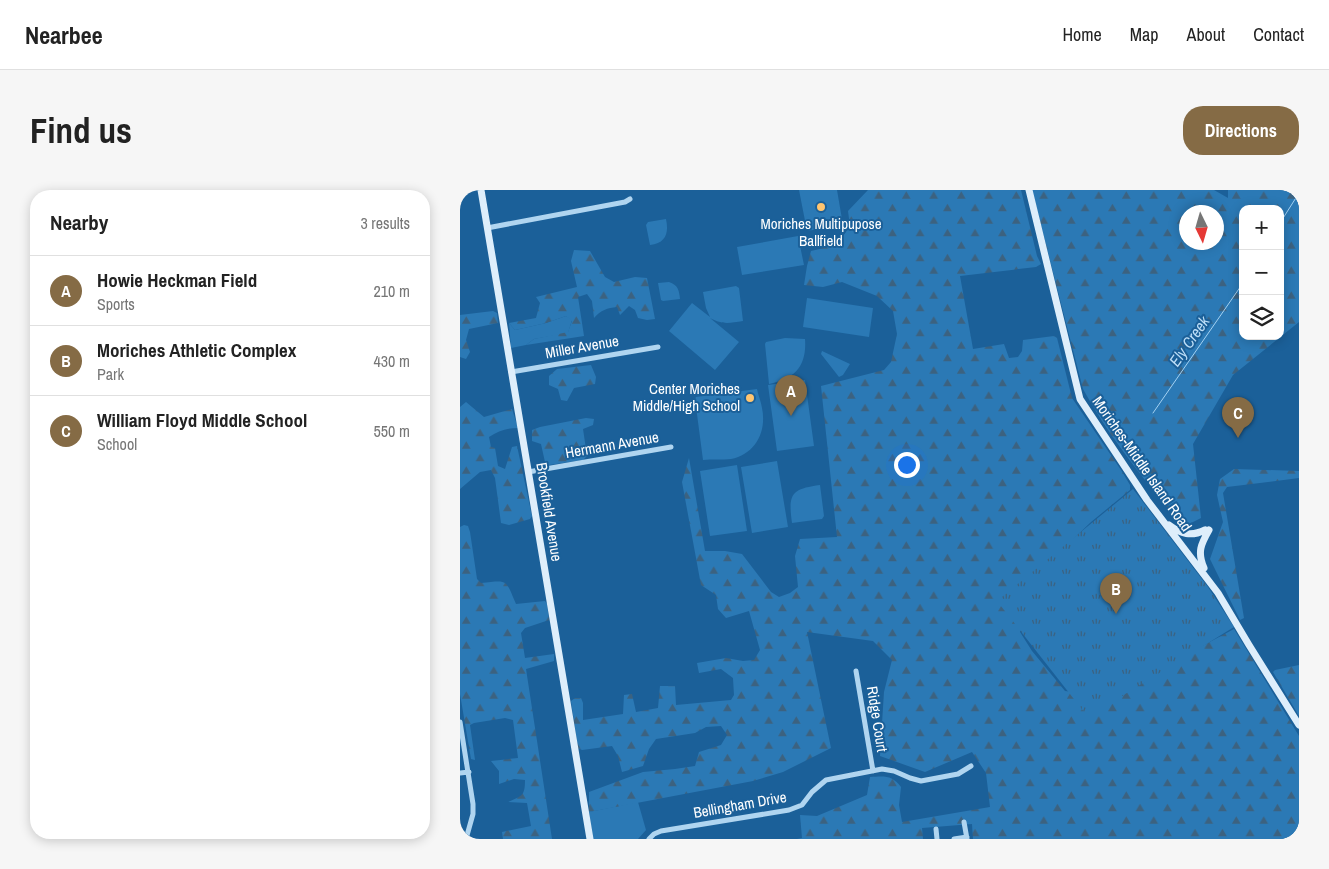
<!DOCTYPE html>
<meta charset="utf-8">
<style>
body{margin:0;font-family:"Archivo Narrow",sans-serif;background:#f6f6f6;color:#222}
.controls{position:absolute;right:15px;top:15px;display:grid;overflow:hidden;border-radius:10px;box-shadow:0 2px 12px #0003}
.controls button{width:45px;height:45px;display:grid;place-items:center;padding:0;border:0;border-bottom:1px solid #e0e0e0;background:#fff;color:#222;font:25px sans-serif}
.compass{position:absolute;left:719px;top:15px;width:45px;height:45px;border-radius:50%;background:#fff;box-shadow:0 2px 12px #0003;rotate:175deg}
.you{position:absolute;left:446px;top:274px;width:18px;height:18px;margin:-12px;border:4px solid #fff;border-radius:50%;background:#1a73e8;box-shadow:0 0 0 8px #1a73e833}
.badge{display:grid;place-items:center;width:32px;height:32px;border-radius:50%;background:#856b45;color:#fff;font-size:16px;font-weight:700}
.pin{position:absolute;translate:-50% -41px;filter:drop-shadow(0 1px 2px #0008)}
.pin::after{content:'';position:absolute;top:26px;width:18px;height:15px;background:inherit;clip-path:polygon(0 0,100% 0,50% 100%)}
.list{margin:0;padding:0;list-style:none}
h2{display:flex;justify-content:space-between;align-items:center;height:65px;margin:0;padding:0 20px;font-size:21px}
h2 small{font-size:16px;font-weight:400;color:#767676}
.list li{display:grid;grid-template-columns:32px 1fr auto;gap:15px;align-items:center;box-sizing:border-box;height:70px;padding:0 20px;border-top:1px solid #e0e0e0}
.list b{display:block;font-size:19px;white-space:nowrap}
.list p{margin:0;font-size:16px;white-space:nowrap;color:#767676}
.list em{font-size:16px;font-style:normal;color:#767676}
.icon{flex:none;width:28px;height:28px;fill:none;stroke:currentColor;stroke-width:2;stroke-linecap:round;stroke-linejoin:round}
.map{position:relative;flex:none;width:839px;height:649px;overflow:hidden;border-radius:20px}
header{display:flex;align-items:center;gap:30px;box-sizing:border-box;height:70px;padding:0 25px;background:#fff;border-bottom:1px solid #e0e0e0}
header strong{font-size:24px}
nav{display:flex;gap:28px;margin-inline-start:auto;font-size:18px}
.intro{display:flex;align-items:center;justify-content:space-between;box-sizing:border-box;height:120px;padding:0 30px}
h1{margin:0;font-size:35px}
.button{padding:12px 22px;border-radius:20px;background:#856b45;color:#fff;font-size:18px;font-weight:700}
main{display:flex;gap:30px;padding:0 30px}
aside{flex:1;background:#fff;border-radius:20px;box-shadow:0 2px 12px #0003}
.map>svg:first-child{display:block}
</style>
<header>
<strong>Nearbee</strong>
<nav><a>Home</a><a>Map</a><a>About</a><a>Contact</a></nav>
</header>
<div class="intro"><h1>Find us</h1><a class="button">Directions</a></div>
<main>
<aside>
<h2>Nearby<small>3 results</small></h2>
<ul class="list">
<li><span class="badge">A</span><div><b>Howie Heckman Field</b><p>Sports</p></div><em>210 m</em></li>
<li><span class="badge">B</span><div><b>Moriches Athletic Complex</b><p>Park</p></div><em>430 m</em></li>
<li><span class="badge">C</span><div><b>William Floyd Middle School</b><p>School</p></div><em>550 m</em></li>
</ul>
</aside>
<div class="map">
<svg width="839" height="649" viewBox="0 0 839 649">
<defs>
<pattern id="forest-firs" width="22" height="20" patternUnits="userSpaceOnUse" patternTransform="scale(1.25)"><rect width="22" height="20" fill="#2b79b5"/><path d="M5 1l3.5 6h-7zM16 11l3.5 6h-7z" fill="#3c6280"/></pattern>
<pattern id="park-tufts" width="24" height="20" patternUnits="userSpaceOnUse" patternTransform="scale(1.25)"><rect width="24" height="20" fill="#2b79b5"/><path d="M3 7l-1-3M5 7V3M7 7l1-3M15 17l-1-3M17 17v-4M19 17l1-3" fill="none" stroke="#3c6280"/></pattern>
</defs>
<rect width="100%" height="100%" fill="#1b6099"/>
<path fill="#2b79b5" d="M339,0H377L383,35L347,41Z
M206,29C209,43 206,53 190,55L186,35L188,32Z
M338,46L344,75L282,85L277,57Z
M209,92C218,95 219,100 220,109L203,111L201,110L198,93Z
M276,96L279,98L283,131C269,133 263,135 250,128L279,152L255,180L209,141L232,113L250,127L246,118L243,102Z
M347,108L413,118L409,147L343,137Z
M106,126L112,130L108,143L74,149L66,155L51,158L49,133L55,140L86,133Z
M325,148L345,149C347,176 335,189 309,194L305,154L306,152Z
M362,161L390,174L383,185L379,187L361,164Z
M345,190L354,256L317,261L308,195Z
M297,199C298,205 301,211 302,218C307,242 295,264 271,269C262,270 252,269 243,270L235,209L236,207Z
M317,271L328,337L292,343L281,277Z
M277,275L287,341L250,346L240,281Z
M360,295L364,326L362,329L332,333C328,304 331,299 360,295Z
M178,612L186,640L178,649H133L129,622Z"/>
<path fill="url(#forest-firs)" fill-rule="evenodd" d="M408,0H561L577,66L581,74L576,77L500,86L513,159L544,154L549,168L558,167L562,161L563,150L594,146L597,148L612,208L661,280L670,295V300L631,332L562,398L560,442L572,461L605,501L647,507L774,439L839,546V649H513L512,634L462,638L463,649H337L342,648L340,625L357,626L407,605L410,587C425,586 432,585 441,597L439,615L442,632L530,617L526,583L512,562L465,582L420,566L424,502L432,470L413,451L347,442L371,558L323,582L293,591L129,622V602L183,582L215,579L235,576L239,562L261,555L267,545L261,536L246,537L235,543L196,549L189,559L183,576L162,582L158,566L152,556L122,560L118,558L111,511L115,508H121L123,513V530L163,524L164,505L172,504L176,522L198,518L200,496H215L216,515L271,510L274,505L273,488L261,479L239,483L237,473L266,468L283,471L294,470L300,460L289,421L266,428L258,419L256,405L241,395L222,292L229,268L245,361H265L282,364L311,402L319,407L330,403L338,397L335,366L340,349L377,347L361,196L424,180L431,172L437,144L433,121L417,106L382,92L363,97L344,95L347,76L351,61L377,55L390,36L388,21Z
M572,0H754L768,8V0H839V132L773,185L733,254L741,328L723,337C688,294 650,249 623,199ZM783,19H820V146H783ZM726,22H756V52H726Z
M114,60L130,61L145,87L154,92L175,87L187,88L195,129L187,130L178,128L175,120L169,116L160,125L157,117C147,118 141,120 134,128L132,111L127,104L118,107L124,146L66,155L74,149L108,142L112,131L106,126L86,133L55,140L49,133L76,128L80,113L76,107L117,97L111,71Z
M33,121L37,123L38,133L9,139L6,150L10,162L6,169L0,167V125Z
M131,175L136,187L135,194L114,198L107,211L101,210L98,199L89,195V186L97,179Z
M6,212L24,227L52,219L58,238C46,238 38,241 29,247L31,257L35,258L38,276L45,279L52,257L57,256L72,326L70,329L49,335L41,333L35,288L31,280L20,282L0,299V217Z
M126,228L134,229L133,235L123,239L127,266L123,270L89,275L85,272L81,254L72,251V240L80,237Z
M774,279L839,281V288L767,297L763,303L784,428L780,430L750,369L763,332L757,305L760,289Z
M4,335L8,336L10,342L17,389L21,393C49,390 45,389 56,414L85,411L87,414L89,430L65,438L61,443L65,468L94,464V471L66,479L92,649H43L42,642L71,636L67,613L48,612C62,606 65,606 65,590L54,589L39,594V581L31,571L58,568L53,530L45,528L14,533L10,535L15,570L11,569L0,504V337Z
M839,475V526L813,482L815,480Z"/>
<path fill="url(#park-tufts)" d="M673,299L748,397L774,437L628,527L537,411Z"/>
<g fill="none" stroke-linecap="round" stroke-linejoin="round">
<path stroke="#a3d1f2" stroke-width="1" d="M820,33L839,3
M693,223L783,93"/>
<path stroke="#b0d5f0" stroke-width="5" d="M27,38L165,12L170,9
M51,182L198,157
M68,282L211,257
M396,481L413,581
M0,532L13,614V624L6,649
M0,583L9,582
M504,632L507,649
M476,639L477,649
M189,649L194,644L201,641L329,620L342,615L352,602L366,590L422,579L434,581L450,588L461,591L498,584L511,576
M494,649L507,647"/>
<path stroke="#deeefb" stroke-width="7" d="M21,0L130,649
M569,0L620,209L687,310L758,403L789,455L839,535
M709,335C721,344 731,347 745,340
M744,378C737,362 741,354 749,340"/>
</g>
<g fill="#ffc570" stroke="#1b6099" stroke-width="2">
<circle cx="361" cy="17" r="5"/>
<circle cx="290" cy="208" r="5"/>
</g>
<g text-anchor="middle" stroke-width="4" stroke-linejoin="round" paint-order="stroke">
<g font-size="15" fill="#fff" stroke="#1b6099">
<text x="361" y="39">Moriches Multipupose<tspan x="361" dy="17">Ballfield</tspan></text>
<text x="280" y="204" text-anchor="end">Center Moriches<tspan x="280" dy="17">Middle/High School</tspan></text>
</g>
<g font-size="15" fill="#fff" stroke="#1b6099">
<text transform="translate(122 157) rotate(-10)" y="5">Miller Avenue</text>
<text transform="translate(152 255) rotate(-10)" y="5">Hermann Avenue</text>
<text transform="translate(682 274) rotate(55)" y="5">Moriches-Middle Island Road</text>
<text transform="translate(89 322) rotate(81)" y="5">Brookfield Avenue</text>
<text transform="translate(417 529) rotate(81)" y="5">Ridge Court</text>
<text transform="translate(280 615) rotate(-10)" y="5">Bellingham Drive</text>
</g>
<g font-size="16" font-style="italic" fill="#bddef7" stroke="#1b6099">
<text transform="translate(729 151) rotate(-55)" y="6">Ely Creek</text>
</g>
</g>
</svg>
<div class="controls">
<button>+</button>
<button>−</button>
<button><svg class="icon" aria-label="layers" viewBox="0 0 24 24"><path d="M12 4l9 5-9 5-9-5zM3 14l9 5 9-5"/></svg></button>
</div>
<svg class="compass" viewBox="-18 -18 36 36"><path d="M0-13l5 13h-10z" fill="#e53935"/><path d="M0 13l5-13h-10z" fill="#767676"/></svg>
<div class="you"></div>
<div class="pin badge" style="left:331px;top:226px">A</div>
<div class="pin badge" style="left:656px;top:424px">B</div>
<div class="pin badge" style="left:778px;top:248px">C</div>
</div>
</main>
